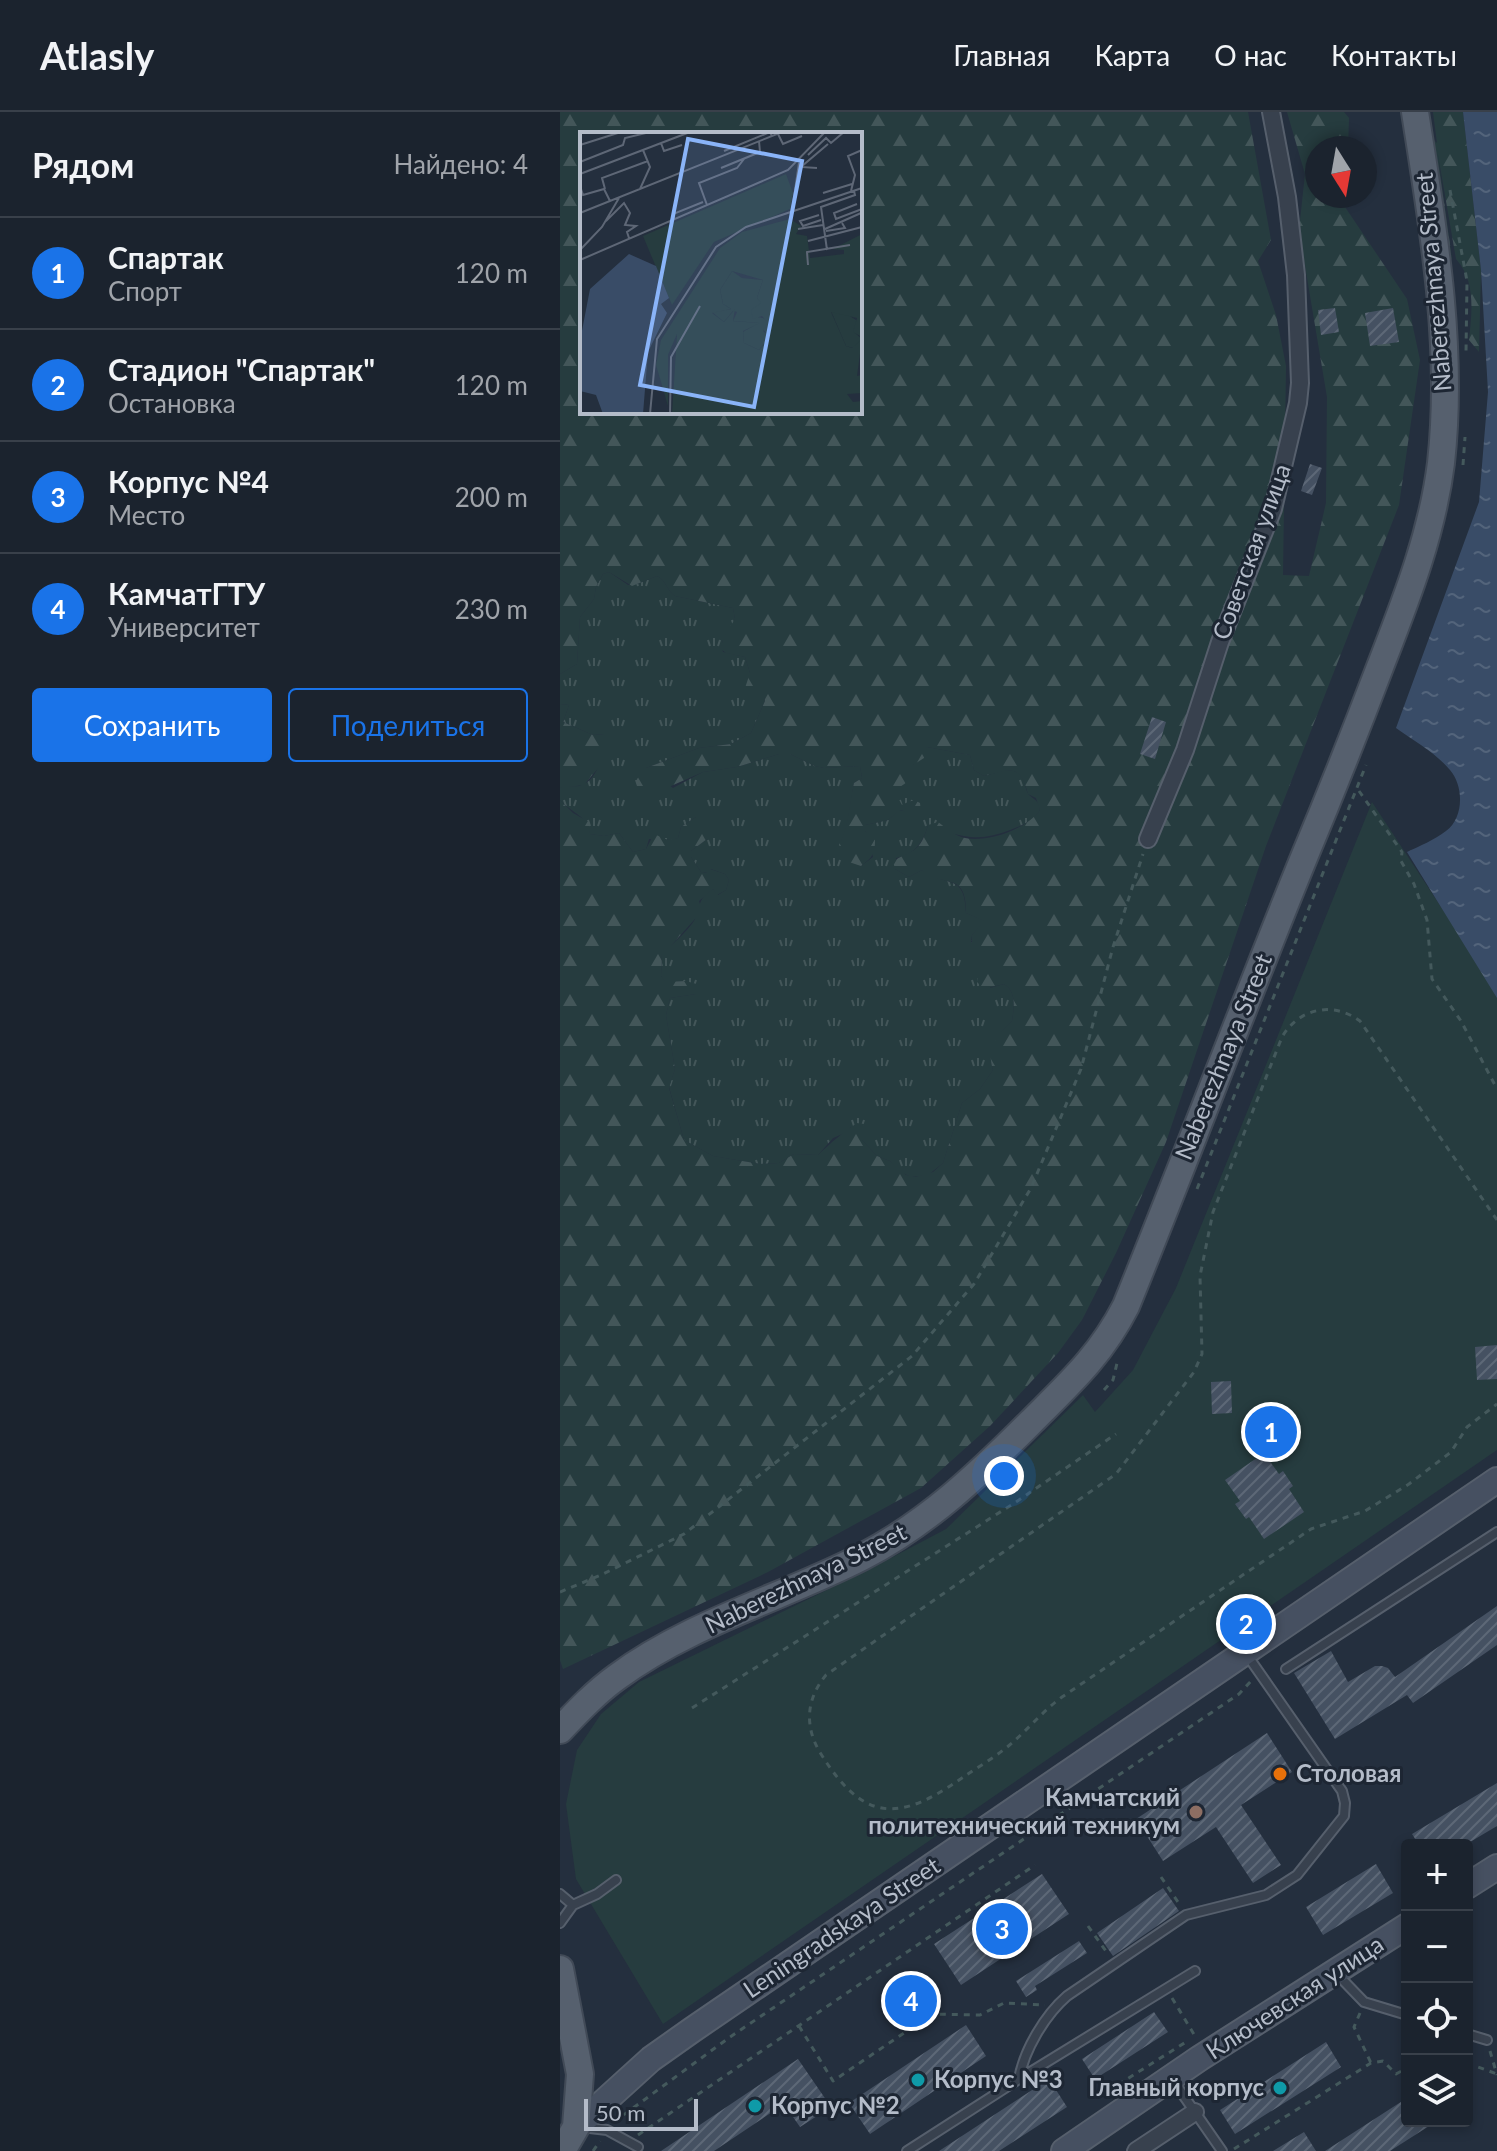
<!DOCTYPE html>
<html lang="ru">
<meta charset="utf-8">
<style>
body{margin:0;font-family:Lato,sans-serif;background:#242b36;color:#f1f3f6}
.controls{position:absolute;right:24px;bottom:24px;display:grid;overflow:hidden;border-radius:8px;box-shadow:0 4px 12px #0003}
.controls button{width:72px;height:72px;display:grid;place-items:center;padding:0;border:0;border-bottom:2px solid #39404a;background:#1b232e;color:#f1f3f6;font:40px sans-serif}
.compass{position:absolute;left:745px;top:24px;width:72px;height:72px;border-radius:50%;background:#1b232e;box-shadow:0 4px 12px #0003;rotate:169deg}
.scale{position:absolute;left:24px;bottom:20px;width:114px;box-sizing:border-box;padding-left:8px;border:4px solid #b4bcc9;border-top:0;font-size:22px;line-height:28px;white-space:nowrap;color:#b4bcc9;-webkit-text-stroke:6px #1d2633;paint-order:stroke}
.you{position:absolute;left:444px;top:1364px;width:28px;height:28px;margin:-20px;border:6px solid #fff;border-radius:50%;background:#1a73e8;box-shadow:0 0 0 12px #1a73e833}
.badge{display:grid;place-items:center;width:52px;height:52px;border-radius:50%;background:#1a73e8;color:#fff;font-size:26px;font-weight:700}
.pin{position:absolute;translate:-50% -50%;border:4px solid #fff;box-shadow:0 2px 8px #0006}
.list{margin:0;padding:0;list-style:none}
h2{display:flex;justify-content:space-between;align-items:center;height:104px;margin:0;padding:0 32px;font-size:34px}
h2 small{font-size:26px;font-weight:400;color:#a0a4aa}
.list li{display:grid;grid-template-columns:52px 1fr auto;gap:24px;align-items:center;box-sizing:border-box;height:112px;padding:0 32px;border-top:2px solid #39404a}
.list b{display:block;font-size:30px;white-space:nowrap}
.list p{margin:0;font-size:26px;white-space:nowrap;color:#a0a4aa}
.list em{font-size:26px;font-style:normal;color:#a0a4aa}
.actions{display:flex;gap:16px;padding:24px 32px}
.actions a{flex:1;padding:18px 0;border:2px solid #1a73e8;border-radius:8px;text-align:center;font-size:28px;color:#1a73e8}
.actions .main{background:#1a73e8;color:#fff}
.icon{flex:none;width:44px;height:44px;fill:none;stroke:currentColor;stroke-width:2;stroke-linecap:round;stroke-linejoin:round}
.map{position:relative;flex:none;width:937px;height:2039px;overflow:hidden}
header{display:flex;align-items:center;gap:48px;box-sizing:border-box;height:112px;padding:0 40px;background:#1b232e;border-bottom:2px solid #39404a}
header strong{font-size:38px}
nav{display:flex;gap:44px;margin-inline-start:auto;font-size:28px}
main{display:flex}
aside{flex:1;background:#1b232e}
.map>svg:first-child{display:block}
</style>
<header>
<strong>Atlasly</strong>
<nav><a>Главная</a><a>Карта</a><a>О нас</a><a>Контакты</a></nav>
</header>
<main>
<aside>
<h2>Рядом<small>Найдено: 4</small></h2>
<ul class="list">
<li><span class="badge">1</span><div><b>Спартак</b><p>Спорт</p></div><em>120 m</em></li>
<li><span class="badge">2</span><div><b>Стадион &quot;Спартак&quot;</b><p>Остановка</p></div><em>120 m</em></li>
<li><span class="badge">3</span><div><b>Корпус №4</b><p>Место</p></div><em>200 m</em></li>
<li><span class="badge">4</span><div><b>КамчатГТУ</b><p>Университет</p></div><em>230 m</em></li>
</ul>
<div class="actions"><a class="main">Сохранить</a><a>Поделиться</a></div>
</aside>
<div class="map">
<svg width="937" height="2039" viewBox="0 0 937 2039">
<defs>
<pattern id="grass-tufts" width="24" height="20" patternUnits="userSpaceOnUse" patternTransform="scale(2)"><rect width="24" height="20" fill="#263c3f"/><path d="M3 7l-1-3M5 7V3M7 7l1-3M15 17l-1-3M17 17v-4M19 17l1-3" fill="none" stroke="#435659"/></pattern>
<pattern id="forest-firs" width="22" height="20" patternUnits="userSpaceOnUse" patternTransform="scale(2)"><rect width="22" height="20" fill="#263c3f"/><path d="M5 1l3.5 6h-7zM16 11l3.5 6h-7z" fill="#435659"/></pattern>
<pattern id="water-ripples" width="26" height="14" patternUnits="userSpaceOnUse" patternTransform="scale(2)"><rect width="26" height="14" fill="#394c67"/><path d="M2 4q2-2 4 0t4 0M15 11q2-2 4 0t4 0" fill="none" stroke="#53647b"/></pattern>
<pattern id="building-hatch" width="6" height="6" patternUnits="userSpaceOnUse" patternTransform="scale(2)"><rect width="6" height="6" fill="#455162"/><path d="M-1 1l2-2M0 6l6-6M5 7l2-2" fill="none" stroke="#5d6877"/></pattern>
</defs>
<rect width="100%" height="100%" fill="#242f3e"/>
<path fill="url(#grass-tufts)" d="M49,460L68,473L77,472L97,464C106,468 107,479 115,484L173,496L175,507C171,519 158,526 163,540L185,545L190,561L204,580L205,589L191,621L171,632L139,636L86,656L113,676L143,660L177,655L219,642H230L255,654L264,656L300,654L302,666L294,671C291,686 288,718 281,729L301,754L313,745L308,723L303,716L305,713L328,708L339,698L344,699L350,708L333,679L367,635L410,643L414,658L424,664C440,661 456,650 464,670C466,675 466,679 469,683C476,689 478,688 480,698C474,708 465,712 455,716C418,731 404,726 368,713C363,731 355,742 336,746L335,757L349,765L362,758C386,776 405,760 406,801L425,809L412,823L411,830L425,840L430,876L444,872C457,880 454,896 452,909C437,923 427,937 433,958L420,977L402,991L383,1051L368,1063L351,1065L341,1060L330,1049L317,1044L302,1028L301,1021L291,1015L287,1020L273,1026L258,1043L234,1042L219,1051L200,1052L153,1044L124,1028L109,975L115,957L106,903L110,886L136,882L126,869L106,871L101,864L102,840C110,836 129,817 134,809C142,794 136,788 153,777L158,783L166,778L169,768L165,762L151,757L148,761L141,760L131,745V739L147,727V718L136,705L121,715L118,726L112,728L89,727L86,737L73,740L59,721L44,724L30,722C27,703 13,702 0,688V676C7,673 13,675 19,674C41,668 42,639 45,622L33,623L3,610L9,593L0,592V562L17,552L20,505L34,487L36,475L43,462Z"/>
<path fill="url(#forest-firs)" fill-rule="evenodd" d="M0,0H688L711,128L698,149L716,203L726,254L723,463L749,464L766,391L767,285L739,118L745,62L727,0H784L789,6L788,36H757V84H786L785,95L847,187L860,248L839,393L706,734L606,1030L556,1141L522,1208L498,1241L430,1314L361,1376L208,1460L3,1557L0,1548V688L13,701L29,710L30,722L44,724L59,721L73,740L86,737L94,722L108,728L118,726L121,715L136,705L142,706L148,718L147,727L131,739V745L141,760L147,761L150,757L165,762L169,768L166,778L157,783L153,777L139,789L142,799L109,836L102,841L101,864L106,870L126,869L140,873L136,882L110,886L106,903L115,957L109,976L124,1028L153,1044L200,1052L219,1051L234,1042L258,1043C273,1029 281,1022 297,1011L304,1012L302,1028L317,1044L330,1049L346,1063L355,1065L373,1060L383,1051L402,991L420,977L433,958C426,935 436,924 452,909C454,896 457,880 444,872L424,877L417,870L419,850L425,840L412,837V823L424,809L406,801C407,757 381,777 362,758L349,765L335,757L333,749C354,737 360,741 368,713L378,710C386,716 395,724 405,726C427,731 467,717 480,698L476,686L468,682C459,649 449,659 424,664L414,658L410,643L367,635L364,646L353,653L356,664L334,679L342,693C348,690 352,686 360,691L361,700L355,708L346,707L344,699L340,698L328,708L305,713V719L315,728C315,742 312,746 301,754L289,750L279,733C289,714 289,692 294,671L302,666L300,654L264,656L255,654L230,642H219L177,655L143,660L88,684L77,678V667L86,656L139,636L171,632L191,621L205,589L203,580H189L185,576L190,561L185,545L166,541L161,537L163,526L175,507L173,496L115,484C107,479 106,468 97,464L72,474L49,460L43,462L36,475L34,487L20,505L17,552L0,562ZM22,22H300V300H22Z
M873,0H903L921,158L919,240L909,228C912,200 916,169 896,147L877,37L892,147L887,151L869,24L877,31Z
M0,592L9,593L3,610L33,623L45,622L50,631V642L24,673L0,676Z"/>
<path fill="#263c3f" d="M812,690L937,880V1338L103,1912L16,1767L6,1692L17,1638L41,1602L79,1570L312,1456L386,1417L523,1283L535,1300L573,1258L616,1176Z"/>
<path fill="url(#water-ripples)" d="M903,0H937V886L847,740C860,734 874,728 886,719C904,706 904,674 890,658C876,641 854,629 836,616L919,390L928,280L921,158Z"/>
<path fill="url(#building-hatch)" d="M775,196L779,220L761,223L758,198Z
M833,196L839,230L810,234L805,201Z
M750,352L762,356L752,383L741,379Z
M592,605L606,610L595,647L580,642Z
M937,1233V1267L917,1268L915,1235Z
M671,1269L672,1301L652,1302L651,1270Z
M704,1341L719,1362L723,1359L733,1374L729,1377L744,1400L704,1427L689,1405L686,1407L675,1392L680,1389L665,1368Z
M937,1494V1533L853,1591L847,1583L775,1627L734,1561L771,1539L788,1570L815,1554H822L828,1556L835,1565Z
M707,1621L732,1660L681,1693L721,1753L693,1771L656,1715L603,1749L576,1707Z
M937,1671V1714L905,1733H859L852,1722Z
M816,1752L833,1781L763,1823L746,1795Z
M482,1762L509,1802L401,1873L374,1832Z
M603,1776L619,1799L553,1844L537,1821Z
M519,1829L527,1841L475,1874L477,1878L466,1885L456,1869Z
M594,1900L608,1920L535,1967L522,1947Z
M406,1913L426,1944L310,2022L289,1991Z
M766,1930L781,1955L675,2022L660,1998Z
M238,1947L271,1995L240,2015L224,1992L154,2039H101Z
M489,1967L507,1995L439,2039H379Z
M847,1986V2009H877L830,2039H765Z
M744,2020L756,2039H713Z"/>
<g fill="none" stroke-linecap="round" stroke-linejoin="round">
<defs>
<path id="service" d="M726,1557L937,1420
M0,1782L13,1793
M0,1811L13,1793L37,1782L56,1768
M776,1861L804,1890L847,1903
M907,1922L927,1928
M459,1967C464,1938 485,1903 507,1884L626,1803L706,1783L737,1763L784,1704L785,1691L782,1679L687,1543
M612,1967L662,2039
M21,2015L47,2018L78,2035
M347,2039L459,1967L635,1859"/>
<path id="minor" d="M588,727L625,638L660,530L713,397L738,291L740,271L736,163L727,85L711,0
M576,2039L635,2000"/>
<path id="secondary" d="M907,1774L937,1755
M16,2015L91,1947L132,1918L937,1368
M504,2039L640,1946L847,1814"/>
<path id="primary" d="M0,1618C18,1599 36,1580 57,1565C130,1511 222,1486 302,1445C368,1411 419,1362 471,1310C510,1271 541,1243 566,1194C627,1044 684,892 745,743C771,681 796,618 820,555C846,488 872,423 881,351C894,234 873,115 855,0
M0,1857L20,1962L16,2015L2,2039"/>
</defs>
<use href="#service" stroke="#565f6c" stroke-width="12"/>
<use href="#minor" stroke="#565f6c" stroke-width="20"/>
<use href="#secondary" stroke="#565f6c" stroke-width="28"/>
<use href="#primary" stroke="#414a57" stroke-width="30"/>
<path stroke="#44595c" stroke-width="3" stroke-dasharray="6 6" stroke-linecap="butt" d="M890,78L907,169L906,241
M903,353L905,325
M799,679L842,740L841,749L854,772L867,808L872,867L901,909L937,977
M637,1077L806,653
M937,1108L800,909C773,889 739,896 722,925L653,1100L640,1164L642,1242L634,1260L556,1362L266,1563C246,1587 244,1615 261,1642C304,1711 339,1710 402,1666C418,1655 437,1644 452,1631C469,1616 483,1599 502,1585L751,1417L805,1399L849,1372L891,1340L907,1315L937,1292
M544,1278L553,1268L558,1247
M0,1480L41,1463L124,1422L352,1244L414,1172L471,1076L521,957L553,835L583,742
M132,1596L456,1390L556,1322
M601,1765L620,1793
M528,1814L548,1842
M612,1886L635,1924
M800,1901L794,1915L811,1951
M239,1914L273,1969L372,1902L420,1903L444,1891L485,1893
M930,1939L937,1963
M907,1951L937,1962
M548,1979L626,1930
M54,2010L170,1925L679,1582L692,1568
M78,2023L475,1753
M674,2037L811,1951L823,1949L836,1962L847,1956
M33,2039L40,2029"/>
<use href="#service" stroke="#38414e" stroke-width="8"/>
<use href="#minor" stroke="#38414e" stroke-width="16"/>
<use href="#secondary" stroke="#465061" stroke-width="24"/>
<use href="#primary" stroke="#56606e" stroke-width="26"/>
</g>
<circle fill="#e8710a" stroke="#1d2633" stroke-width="3" cx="720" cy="1662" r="8"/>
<circle fill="#8d6e63" stroke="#1d2633" stroke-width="3" cx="636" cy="1700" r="8"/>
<g fill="#0f9aa8" stroke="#1d2633" stroke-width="3">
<circle cx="358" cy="1968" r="8"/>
<circle cx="720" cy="1976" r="8"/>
<circle cx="195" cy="1994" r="8"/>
</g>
<g text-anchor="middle" stroke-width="6" stroke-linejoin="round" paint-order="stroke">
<g font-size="24" fill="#b4bcc9" stroke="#1d2633">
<text transform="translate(874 170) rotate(-95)" y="8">Naberezhnaya Street</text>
<text transform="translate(692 440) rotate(-70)" y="8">Советская улица</text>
<text transform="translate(664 945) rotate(-68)" y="8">Naberezhnaya Street</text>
<text transform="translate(246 1467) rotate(-26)" y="8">Naberezhnaya Street</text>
<text transform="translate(282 1816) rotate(-34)" y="8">Leningradskaya Street</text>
<text transform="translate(735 1886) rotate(-33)" y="8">Ключевская улица</text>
</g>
<g font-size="24" font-weight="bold" fill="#b4bcc9" stroke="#1d2633" text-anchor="start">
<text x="736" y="1670">Столовая</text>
<text x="620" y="1694" text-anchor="end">Камчатский<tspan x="620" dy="28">политехнический техникум</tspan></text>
<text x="374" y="1976">Корпус №3</text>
<text x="704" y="1984" text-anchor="end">Главный корпус</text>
<text x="211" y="2002">Корпус №2</text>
</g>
</g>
<g transform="translate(20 20)">
<rect width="282" height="282" fill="#242f3e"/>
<path d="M152,139L162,146L183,148L177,166L182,170L173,184L187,187L191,193L183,199L190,205L179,218L164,211L163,200L178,191L153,189L157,180L153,179L144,190L132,180L151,177L143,172L140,158ZM259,177L279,190L275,201L282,207L273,216L266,214L251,179Z" fill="#263c3f"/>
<path d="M210,87L221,94L216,102L227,104L230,126L264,122V118L253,117L282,102V205L273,200L277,186L251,180L266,214L272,216L282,207L277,244L282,243V261L267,262L273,270L282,269V282H92L97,202L88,223V274L76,233L81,208L140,116L162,100ZM152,139L183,148L177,166L181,171L171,178L173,187L182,184L190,193L183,197L190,206L179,218L164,211L163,199L180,191L153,189L155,177L144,190L132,181L151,177L143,172L140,158Z" fill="#263c3f" fill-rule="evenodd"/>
<path d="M206,42L213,61L210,77L134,110L92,173L63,104Z" fill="#263c3f"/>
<path d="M49,122L76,134L89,166L81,172L87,181L68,220L63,282H23L16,263L0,259V209L10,157Z" fill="#394c67"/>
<path fill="none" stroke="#5e6776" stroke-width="2" d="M198,2L203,12L222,4M81,11L84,19L102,13M0,13L41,0M144,19L190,0L192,4M228,23L246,6L251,11L264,0M0,30L43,13L45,6L70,0M141,36L180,20L179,9M237,36L221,35L248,12M0,42L110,0M0,54L3,63L24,57L30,69M25,57L22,46L68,29M60,57L70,35L63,18M271,59L275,43L268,24L282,18M243,61L272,52M277,72L254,81L256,87L282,77M127,73L119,51L157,36L164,27M212,79L219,31M0,81L202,0M239,83L220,89L223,94L241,88M94,87L93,82L123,70M26,89L44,71L50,81L45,93L56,94L47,100L49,106M218,97L243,93M245,97L281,81M246,99L265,96L262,91M228,109L282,95M0,118L22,95L39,66M247,118L241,75L275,63L274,59M0,128L208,38L245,0M228,133L227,120L270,113M70,282L77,207L136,115L166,95L282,56M90,282L91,225L120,174"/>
<path fill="#8ab4f8" fill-opacity="0.15" stroke="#8ab4f8" stroke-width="4" d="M108,7L222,29L174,275L60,253Z"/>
<rect width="282" height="282" fill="none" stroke="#b4bcc9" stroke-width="4"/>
</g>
</svg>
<div class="controls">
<button>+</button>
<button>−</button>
<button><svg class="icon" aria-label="locate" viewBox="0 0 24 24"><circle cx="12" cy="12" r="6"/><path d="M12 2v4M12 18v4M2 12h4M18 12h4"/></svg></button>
<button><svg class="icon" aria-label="layers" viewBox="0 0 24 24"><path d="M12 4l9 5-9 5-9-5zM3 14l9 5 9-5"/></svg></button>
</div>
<svg class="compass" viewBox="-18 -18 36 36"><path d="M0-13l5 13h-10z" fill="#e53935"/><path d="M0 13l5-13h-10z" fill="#a0a4aa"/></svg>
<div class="scale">50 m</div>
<div class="you"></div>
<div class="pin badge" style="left:711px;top:1320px">1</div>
<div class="pin badge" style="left:686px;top:1512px">2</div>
<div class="pin badge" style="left:442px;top:1817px">3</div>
<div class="pin badge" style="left:351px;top:1889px">4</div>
</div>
</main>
